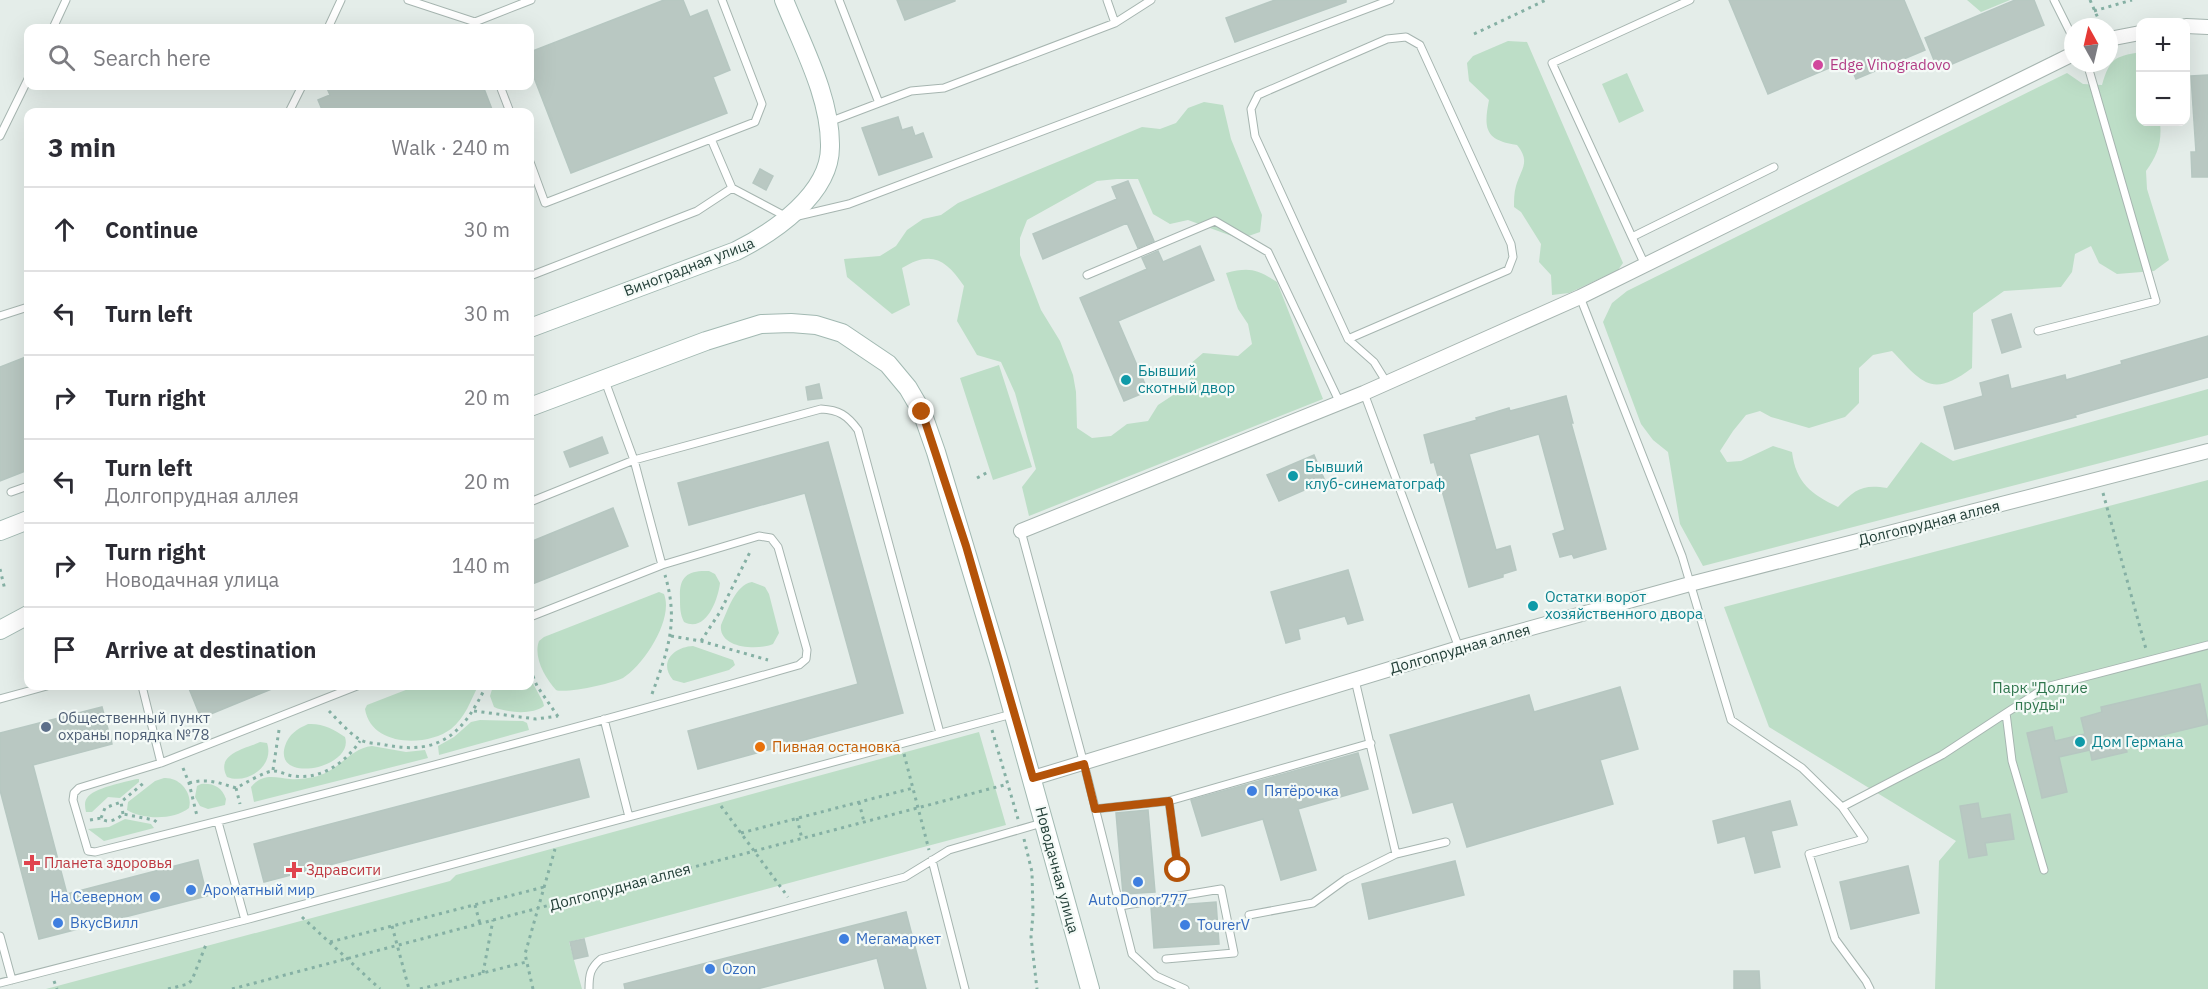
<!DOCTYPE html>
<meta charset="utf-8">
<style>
body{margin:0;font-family:"IBM Plex Sans",sans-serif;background:#f7f7f7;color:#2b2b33}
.controls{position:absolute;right:18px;top:18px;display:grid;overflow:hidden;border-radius:12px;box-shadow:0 6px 24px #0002}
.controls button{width:54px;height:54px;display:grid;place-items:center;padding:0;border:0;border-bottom:2px solid #e1e1e2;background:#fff;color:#2b2b33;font:30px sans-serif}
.compass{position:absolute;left:2064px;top:18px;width:54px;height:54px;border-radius:50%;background:#fff;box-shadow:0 6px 24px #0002;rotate:352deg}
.stop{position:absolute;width:18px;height:18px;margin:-14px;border:4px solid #b45309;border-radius:50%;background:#fff}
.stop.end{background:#b45309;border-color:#fff;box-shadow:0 2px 6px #0008}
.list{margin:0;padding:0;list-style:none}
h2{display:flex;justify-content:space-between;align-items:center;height:78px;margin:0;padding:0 24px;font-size:26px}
h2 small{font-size:20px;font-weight:400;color:#7c7c81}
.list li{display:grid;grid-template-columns:39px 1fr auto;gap:18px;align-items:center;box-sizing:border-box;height:84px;padding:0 24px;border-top:2px solid #e1e1e2}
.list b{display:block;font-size:22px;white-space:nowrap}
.list p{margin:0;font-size:20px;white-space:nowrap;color:#7c7c81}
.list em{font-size:20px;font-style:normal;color:#7c7c81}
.icon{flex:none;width:33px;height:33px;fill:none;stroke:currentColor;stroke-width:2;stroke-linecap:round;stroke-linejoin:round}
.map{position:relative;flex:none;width:2208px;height:989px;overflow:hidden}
.search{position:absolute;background:#fff;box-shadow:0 6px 24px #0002;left:24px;top:24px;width:510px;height:66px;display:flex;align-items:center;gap:15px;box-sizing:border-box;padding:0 21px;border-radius:12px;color:#7c7c81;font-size:22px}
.panel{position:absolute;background:#fff;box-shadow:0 6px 24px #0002;left:24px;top:108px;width:510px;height:582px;border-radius:12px}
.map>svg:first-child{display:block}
</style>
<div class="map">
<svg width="2208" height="989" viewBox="0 0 2208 989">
<rect width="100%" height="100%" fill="#e4ede9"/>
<path fill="#bddec7" d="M1967,0H2010L1981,12Z
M1508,41L1527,42L1623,263L1618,270L1569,293L1552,295L1551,275L1539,262L1541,244L1521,212L1514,207C1514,200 1514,193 1516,186C1521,169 1531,162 1517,145C1486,140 1483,130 1489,100L1469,81L1467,63L1473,56Z
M2140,52V122H2160C2162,142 2158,154 2146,171L2147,189L2169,260L2154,271L2117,274L2099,263L2091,246L2075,254L2072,272L2061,287L2004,291L1973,313L1972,368C1931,399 1922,382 1892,351L1873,355L1859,368V403L1845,417L1809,428L1771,417L1760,411L1746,415L1733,431L1720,451L1727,462L1741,461L1773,446L1792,452C1796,483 1811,494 1838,507C1855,489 1863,484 1887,488L1921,442L1953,461L2208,389V435L1703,566L1680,524L1668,452L1653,440L1641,424L1603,322L1612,303L1627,291L2067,73L2083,84L2102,85C2110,58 2114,57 2140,52Z
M1627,73L1644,111L1619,123L1602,84Z
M1204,102L1223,105L1231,139L1262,215L1260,232L1240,239L1188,220L1170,224L1153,214L1138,179H1117L1097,181L1027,220L1020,238V255L1041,310L1060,341L1073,375L1076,392L1077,428L1092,438L1111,436L1127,424L1148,421L1158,405L1190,384L1189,365L1203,353L1238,356L1252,344L1248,324L1238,309L1226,273C1249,267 1257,269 1277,282L1323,399L1029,516L1022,487L1036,469L1015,393L1001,362L977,355L957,321L964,286C946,259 931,250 902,268L910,305L892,314L847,277L844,259L880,256L896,246L907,230L923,219L941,215L958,203L1142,127L1160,129L1176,123L1188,108Z
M999,365L1032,467L993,480L960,378Z
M2208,480V989H1935L1939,861L1956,841L1769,727L1724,607Z
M709,571L715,574L720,583C718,600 706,633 684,622C680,614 680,607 680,598C679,577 687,570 709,571Z
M752,582L765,587L769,594L779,633L773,644C757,651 718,648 721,625C728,610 735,585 752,582Z
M659,592L664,594C674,619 644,665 623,678C614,683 566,694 556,690C545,678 533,657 539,641L544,637Z
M693,646L733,660L735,665L729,670L684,683L673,680C658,662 674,647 693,646Z
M530,678L543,702L544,706C533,715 507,713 494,707L490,696L493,686H530Z
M416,686H478C471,700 465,718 451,729C427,747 371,747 365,709L367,705Z
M480,720L523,721L527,723L529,730L439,755L438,746L454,737L471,722Z
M308,724C322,723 334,729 345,737C355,768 273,785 285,746C289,734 297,729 308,724Z
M979,732L1006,825L569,942L582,989H46L450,881L456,875Z
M260,742L267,743C275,766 247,785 227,777C215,754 244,749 260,742Z
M372,746L406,752L425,750L428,758L254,802L251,787C262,773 275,777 290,779C298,780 307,778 314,777C338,772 350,748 372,746Z
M164,778C180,777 193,793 189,808C174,820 144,820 127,810L128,802L155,781Z
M137,779H139V782L120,798L108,797L92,812H86C85,807 84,802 87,798C93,788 125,782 137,779Z
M201,784C213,783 222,787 226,799L225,805L208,809L200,806L195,797L197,786Z
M125,819L151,824L154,828L104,841L88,829L109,827Z"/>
<path fill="#b9c8c2" stroke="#b6c7c1" stroke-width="1.5" d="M664,0H683L690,17L707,10L730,70L713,77L727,113L571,173L530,67V52Z
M897,0H955V1L905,20Z
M1275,0H1346V2L1235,42L1226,18Z
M1729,0H1904L1925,50L1856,79L1848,60L1768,94Z
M2015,0H2034L2044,25L1938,70L1925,38Z
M2208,75V177H2192L2191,152H2196L2191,76Z
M326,86H483L493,112H323L318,100L330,95Z
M898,117L902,130L912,127L915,136L923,133L932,157L879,175L862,128Z
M760,169L773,176L766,190L753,183Z
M1128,181L1154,241L1138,248L1127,223L1043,259L1033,234L1117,199L1112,187Z
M1200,246L1214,280L1118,321L1148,391L1124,401L1080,298L1147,269L1142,258L1158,251L1163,262Z
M2011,314L2021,347L2002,353L1992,320Z
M2208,336V377L2075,415L2076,417L1955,449L1944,407L1983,396L1980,383L2008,375L2011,389L2065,375L2066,380L2122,364L2121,361Z
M28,356V470L0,481V367Z
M819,384L822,398L808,400L806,387Z
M1566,396L1573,423H1571L1606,549L1574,558L1572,554L1560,557L1553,534L1565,530L1539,434L1469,454L1496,550L1510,546L1516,570L1503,574V577L1469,587L1434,462L1431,463L1424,435L1477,420L1476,418L1509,408L1510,411Z
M602,437L608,453L570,467L564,452Z
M828,442L903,713L698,769L688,731L858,684L805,493L689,525L678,483Z
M1314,455L1325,481L1279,501L1267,475Z
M613,508L628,546L530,585V542Z
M1348,570L1363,620L1348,624L1345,616L1298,629L1300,639L1286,643L1271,592Z
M2200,684L2208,724L2125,744L2127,752L2092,760L2090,750L2059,757L2067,792L2042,798L2027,733L2052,727L2055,741L2085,734L2081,718L2102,712L2101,707Z
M188,686H279L201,718Z
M1620,687L1638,749L1600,760L1613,804L1467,847L1453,802L1413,813L1390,735L1529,695L1534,712Z
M102,707L112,744L33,765L67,894L198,860L207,896L39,939L0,790V733Z
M1358,753L1368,789L1298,809L1316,870L1281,880L1263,819L1202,836L1191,800Z
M579,759L589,797L264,882L254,844Z
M1790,801L1797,825L1771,831L1780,867L1755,873L1745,836L1718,843L1713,821Z
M1978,803L1981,819L2010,814L2014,839L1985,843L1987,855L1969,858L1960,806Z
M1148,810L1155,892L1123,894L1116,813Z
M1455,861L1464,895L1369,919L1362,884Z
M1908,866L1919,913L1851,929L1840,882Z
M1216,902L1219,944L1154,948L1151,907Z
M906,912L926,989H885L877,958L757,989H625L624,984Z
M584,939L588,956L574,959L570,942Z
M1734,971H1759L1760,989H1734Z"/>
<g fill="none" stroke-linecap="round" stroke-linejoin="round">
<defs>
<path id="lane" d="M408,0L475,22
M1107,0L1115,23
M1690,0L1552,63L1632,237L1774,167
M2054,0L2073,38
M53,28L66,0
M328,28L341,0
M477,28L475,22L531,0
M500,86L510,112
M879,103L911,91L944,88L1115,23L1151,0
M289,112L302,86
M829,122L879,103L839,0
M0,136L28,79
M711,139L732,188L785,216
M530,162L545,203L755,122L762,104L722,0
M798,216L849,204L1390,0
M1632,237L1645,265
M1087,275L1215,221L1268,252L1340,403
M530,276L697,211L732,188
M1580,297L1682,556L1731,720L1802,768L1842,807L1864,839L1809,854L1835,939L1866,981L1870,989
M0,316L28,307
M2038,331L2156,301L2087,63
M1348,339L1508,270L1513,257L1511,244L1420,45L1406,37L1387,39L1258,95L1251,109L1255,136L1348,339L1374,362L1387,383
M605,381L634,460L662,565
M1364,393L1459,648
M11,492L28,486
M530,502L634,460L821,409C839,410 847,415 858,430L940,733
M1021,531L1084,764L1132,954L1156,976L1185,989
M142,686L161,763
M357,686L161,763L79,788L74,793L73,800L88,851L95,852C331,793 566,732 799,665L806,659L807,650L778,547L771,538L759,536L662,565L530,617
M0,699L47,686
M604,719L629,817
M1169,801L1178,870
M1842,807L1942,755L2006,713
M1095,809L1169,801L1371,743
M218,822L245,920
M1396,854L1446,842
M932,860L965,989
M2044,870L2012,761L2006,713L2046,687L2208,645
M1120,906L1221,889L1234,953L1166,959
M1249,915L1313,903L1346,879L1396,854L1355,680
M0,936L12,980
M0,983L245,920L1012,714
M589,989C589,975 590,968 601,959L905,877L949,850L1042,823"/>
<path id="street" d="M2186,26L2208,27
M2109,39L2140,33
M1021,531L1364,393L1580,297L2073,54
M1033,778L1459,648L1690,584L2208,451"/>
<path id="secondary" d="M530,328L736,251C774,232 830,194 830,147C831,98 802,45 784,0
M530,407L706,341L761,324L791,323L816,325L842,333L888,364L908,388L922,412L936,452L1000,665L1090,989
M0,531L28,520
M0,630L28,615"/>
</defs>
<use href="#lane" stroke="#a6b5b0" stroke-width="9"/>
<use href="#street" stroke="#a6b5b0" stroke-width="16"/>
<use href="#secondary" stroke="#a2b9b2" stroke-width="20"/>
<path stroke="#85b0a4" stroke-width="3" stroke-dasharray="3 4.5" stroke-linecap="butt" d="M2090,0L2101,25
M2094,11L2132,0
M1474,34L1546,0
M977,478L990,471
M2103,493L2146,649
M0,569L5,590
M671,636L701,641L768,660
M701,641L720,612L751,550
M530,669L537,686L559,718
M652,694C668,650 679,622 665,575
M329,711C338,720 348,732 359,739C366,744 378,743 386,745C441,756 464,732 486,686
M474,711L536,719L558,716
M992,730L1018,819
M904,754L929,850
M183,768L189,783L197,816
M273,770L279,730
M189,783C207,778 220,783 236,788C244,784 267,770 274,771C280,771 286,775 293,776C321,780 345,763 360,741
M236,788L240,804
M859,802L864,822
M721,806L788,897
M123,814L121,802L146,781
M101,818L105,808L121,802
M797,818L802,839
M90,820L101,818C107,824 117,820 123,814L154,820L159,824
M741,833L913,788
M1024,839L1032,872L1033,914L1031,937L1037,989
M475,905L480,924
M302,917L380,989
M392,926L409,989
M330,942L544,887
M483,973L493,920
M54,981L57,989
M168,989L188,984L192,980L207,942
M232,989L1008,784
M420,989L526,962
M533,989L525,954L555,849"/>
<use href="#lane" stroke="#fff" stroke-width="7"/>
<use href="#street" stroke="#fff" stroke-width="14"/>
<use href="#secondary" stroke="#fff" stroke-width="18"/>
</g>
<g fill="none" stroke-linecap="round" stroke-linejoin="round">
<path stroke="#b45309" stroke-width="8" d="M922,412L966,546L1033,778L1084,764L1095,809L1169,801L1178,870"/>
</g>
<circle fill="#d1479c" stroke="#f4faf7" stroke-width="2" cx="1818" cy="65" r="6"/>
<g fill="#0f9aa8" stroke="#f4faf7" stroke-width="2">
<circle cx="1126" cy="380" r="6"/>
<circle cx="1293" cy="476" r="6"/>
<circle cx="1533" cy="606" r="6"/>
<circle cx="2080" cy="742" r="6"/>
</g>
<circle fill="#5c6f8a" stroke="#f4faf7" stroke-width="2" cx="46" cy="727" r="6"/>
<circle fill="#e8710a" stroke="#f4faf7" stroke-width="2" cx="760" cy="747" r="6"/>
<g fill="#3f7fe0" stroke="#f4faf7" stroke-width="2">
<circle cx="1252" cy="791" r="6"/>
<circle cx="1138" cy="882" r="6"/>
<circle cx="191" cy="890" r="6"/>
<circle cx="155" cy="897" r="6"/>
<circle cx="58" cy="923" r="6"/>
<circle cx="1185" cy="925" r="6"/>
<circle cx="844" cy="939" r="6"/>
<circle cx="710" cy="969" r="6"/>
</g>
<g fill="#e0444e" stroke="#f4faf7" stroke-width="2">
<path d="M29 854h6v6h6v6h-6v6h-6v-6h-6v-6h6z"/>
<path d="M291 861h6v6h6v6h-6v6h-6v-6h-6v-6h6z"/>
</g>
<g text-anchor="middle" stroke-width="4.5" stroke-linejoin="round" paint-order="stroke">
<g font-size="15" fill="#b23c85" stroke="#f4faf7" text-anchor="start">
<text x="1830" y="70">Edge Vinogradovo</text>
</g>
<g font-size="15" fill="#233f38" stroke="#f4faf7">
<text transform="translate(689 267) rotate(-21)" y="5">Виноградная улица</text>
<text transform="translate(1929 523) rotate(-14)" y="5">Долгопрудная аллея</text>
<text transform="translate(1460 649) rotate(-16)" y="5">Долгопрудная аллея</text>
<text transform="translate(1057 870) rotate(75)" y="5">Новодачная улица</text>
<text transform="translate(620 887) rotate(-15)" y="5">Долгопрудная аллея</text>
</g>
<g font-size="15" fill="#0d838f" stroke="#f4faf7" text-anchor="start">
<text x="1138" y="376">Бывший<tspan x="1138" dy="17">скотный двор</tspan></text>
<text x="1305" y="472">Бывший<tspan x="1305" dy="17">клуб-синематограф</tspan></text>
<text x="1545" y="602">Остатки ворот<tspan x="1545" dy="17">хозяйственного двора</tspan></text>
<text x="2092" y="747">Дом Германа</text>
</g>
<g font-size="15" fill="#2e754c" stroke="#f4faf7">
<text x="2040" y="693">Парк "Долгие<tspan x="2040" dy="17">пруды"</tspan></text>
</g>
<g font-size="15" fill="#4e5e75" stroke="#f4faf7" text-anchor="start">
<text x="58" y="723">Общественный пункт<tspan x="58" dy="17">охраны порядка №78</tspan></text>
</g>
<g font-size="15" fill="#c56008" stroke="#f4faf7" text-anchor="start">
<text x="772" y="752">Пивная остановка</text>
</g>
<g font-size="15" fill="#366cbe" stroke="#f4faf7" text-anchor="start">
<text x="1264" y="796">Пятёрочка</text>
<text x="203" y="895">Ароматный мир</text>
<text x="143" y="902" text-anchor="end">На Северном</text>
<text x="1138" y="905" text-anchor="middle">AutoDonor777</text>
<text x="70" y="928">ВкусВилл</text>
<text x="1197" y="930">TourerV</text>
<text x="856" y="944">Мегамаркет</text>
<text x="722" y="974">Ozon</text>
</g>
<g font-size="15" fill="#be3a42" stroke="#f4faf7" text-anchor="start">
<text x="44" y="868">Планета здоровья</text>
<text x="306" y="875">Здравсити</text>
</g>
</g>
</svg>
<div class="controls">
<button>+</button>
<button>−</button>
</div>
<svg class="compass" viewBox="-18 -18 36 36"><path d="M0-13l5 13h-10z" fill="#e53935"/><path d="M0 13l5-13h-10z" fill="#7c7c81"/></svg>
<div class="stop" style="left:1178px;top:870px"></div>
<div class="stop end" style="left:922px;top:412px"></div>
<div class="search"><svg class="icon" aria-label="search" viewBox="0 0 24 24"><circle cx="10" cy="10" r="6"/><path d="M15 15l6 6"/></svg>Search here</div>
<section class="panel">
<h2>3 min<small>Walk · 240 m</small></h2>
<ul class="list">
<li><svg class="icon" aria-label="ahead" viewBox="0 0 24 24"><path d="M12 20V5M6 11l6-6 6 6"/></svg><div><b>Continue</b></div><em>30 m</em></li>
<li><svg class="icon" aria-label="left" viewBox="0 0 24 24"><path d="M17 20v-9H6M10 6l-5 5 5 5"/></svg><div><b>Turn left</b></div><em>30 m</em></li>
<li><svg class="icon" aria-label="right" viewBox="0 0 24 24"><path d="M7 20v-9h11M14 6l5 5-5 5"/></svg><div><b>Turn right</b></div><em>20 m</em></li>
<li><svg class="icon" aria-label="left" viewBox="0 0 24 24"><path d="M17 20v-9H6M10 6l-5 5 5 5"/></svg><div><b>Turn left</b><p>Долгопрудная аллея</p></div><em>20 m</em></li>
<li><svg class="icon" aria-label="right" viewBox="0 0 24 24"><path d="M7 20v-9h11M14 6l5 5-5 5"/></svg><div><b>Turn right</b><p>Новодачная улица</p></div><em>140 m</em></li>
<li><svg class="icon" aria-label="arrive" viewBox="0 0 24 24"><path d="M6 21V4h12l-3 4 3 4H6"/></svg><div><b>Arrive at destination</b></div></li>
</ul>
</section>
</div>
